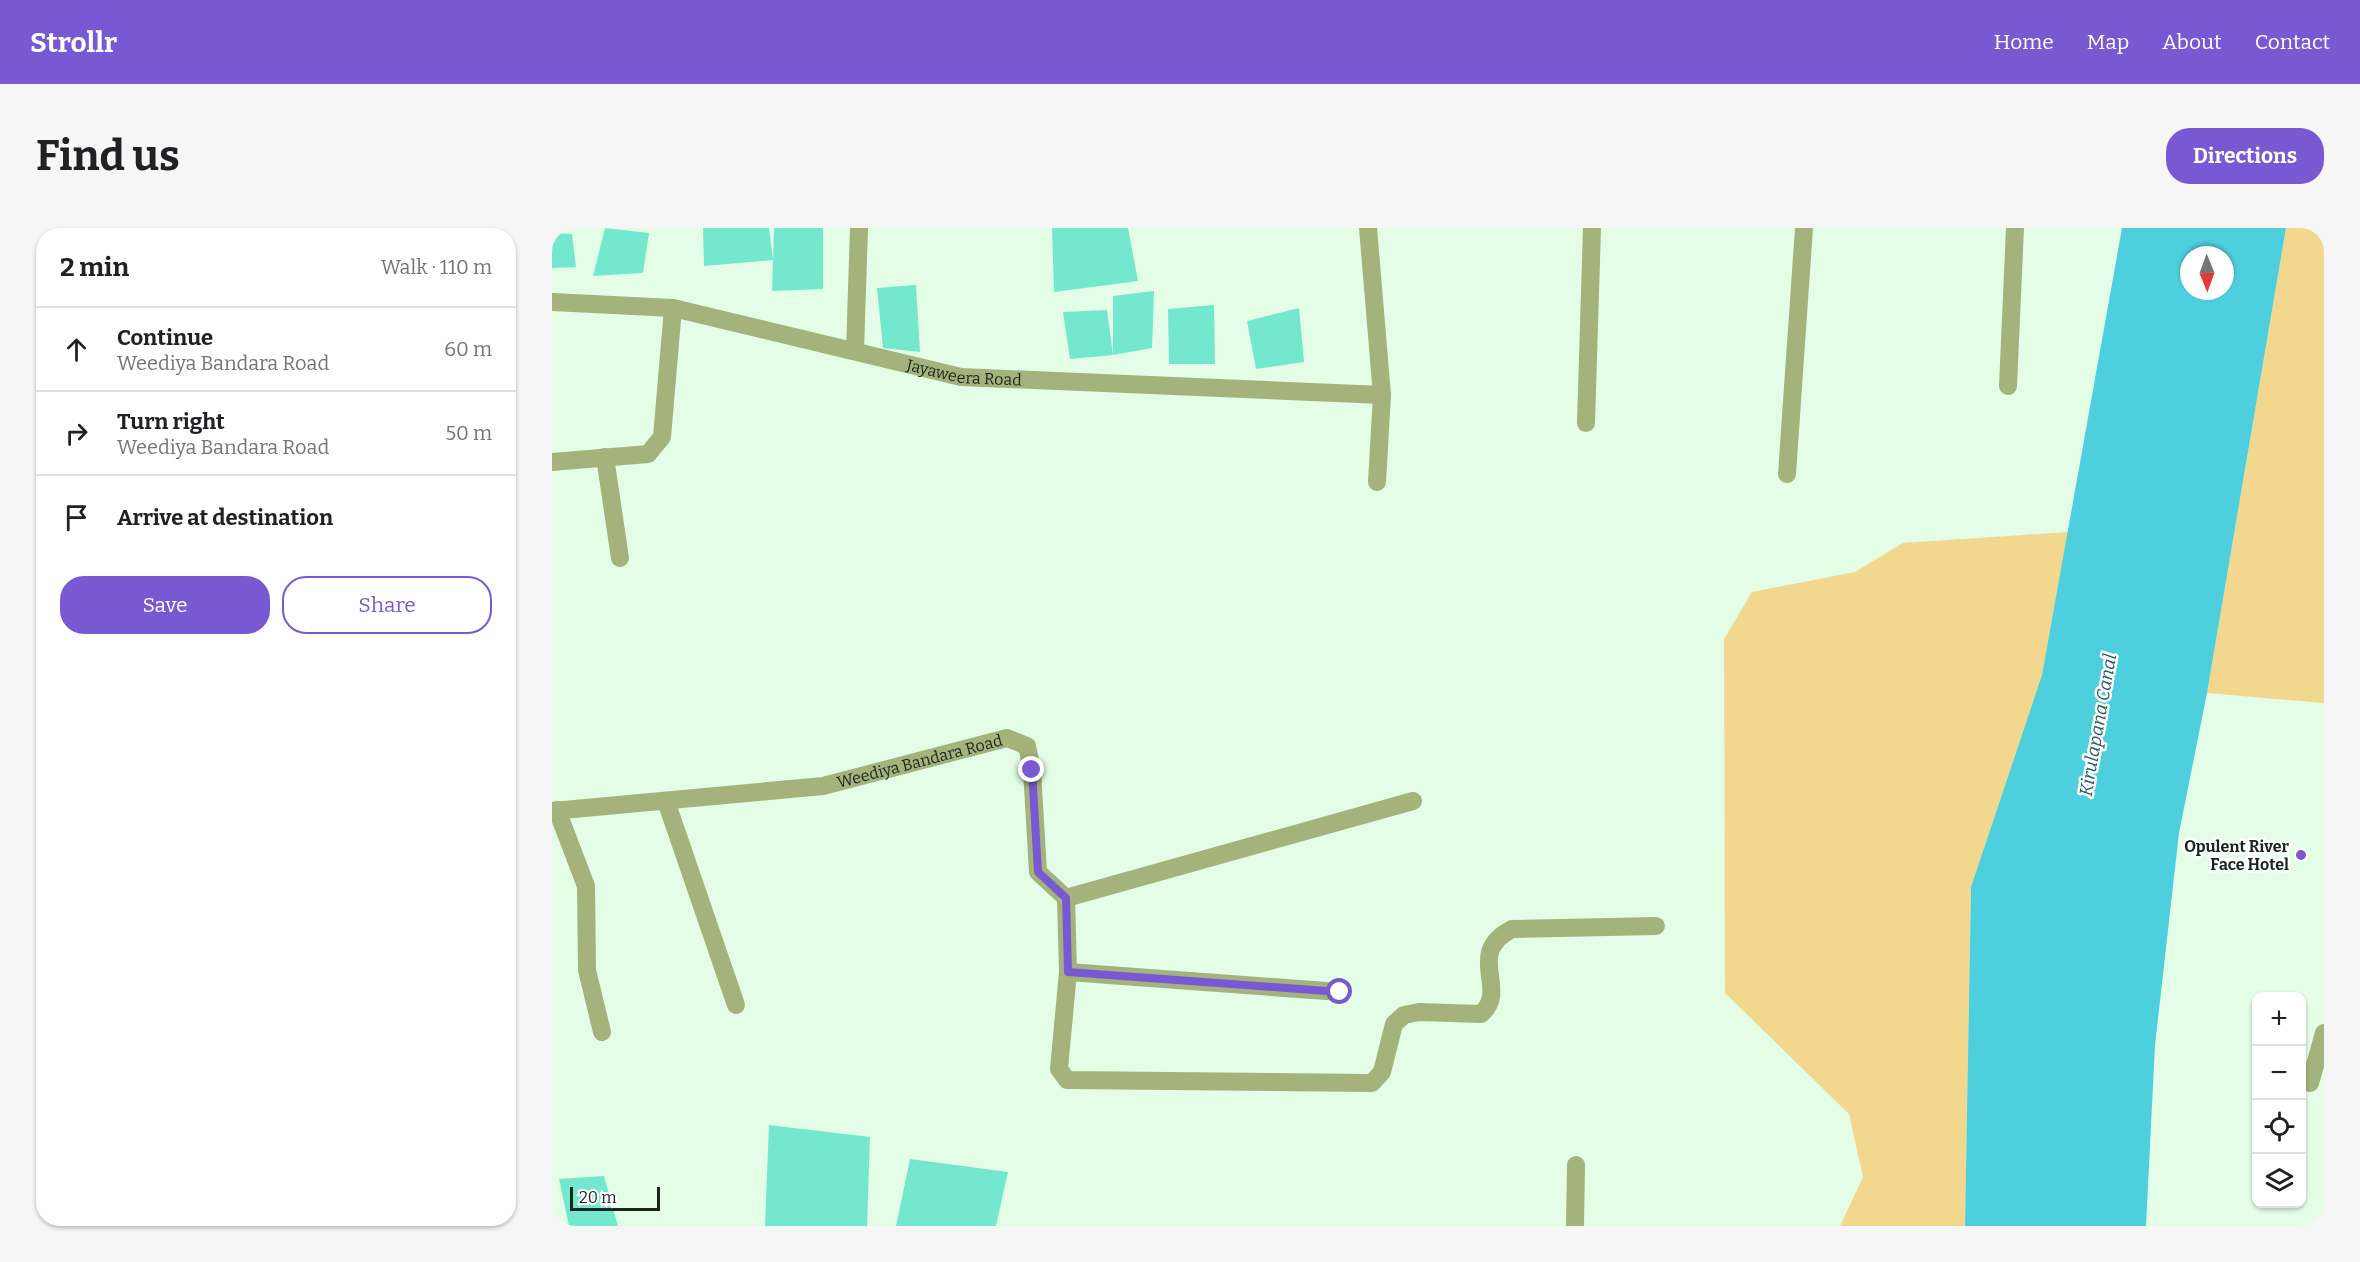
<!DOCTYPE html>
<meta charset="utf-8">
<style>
body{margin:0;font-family:Bitter,serif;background:#f6f6f6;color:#202124}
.controls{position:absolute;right:18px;bottom:18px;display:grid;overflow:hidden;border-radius:12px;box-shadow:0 2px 4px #0004}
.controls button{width:54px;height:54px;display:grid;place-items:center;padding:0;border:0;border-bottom:2px solid #e0e0e0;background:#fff;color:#202124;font:30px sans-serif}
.compass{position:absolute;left:1628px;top:18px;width:54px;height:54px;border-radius:50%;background:#fff;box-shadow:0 2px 4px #0004;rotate:179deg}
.scale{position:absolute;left:18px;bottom:15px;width:90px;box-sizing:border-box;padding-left:6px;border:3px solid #1b241c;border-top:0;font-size:16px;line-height:21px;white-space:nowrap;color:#1b241c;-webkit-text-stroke:4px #fff;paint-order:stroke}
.stop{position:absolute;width:18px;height:18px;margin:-14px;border:4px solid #7959d3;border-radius:50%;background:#fff}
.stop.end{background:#7959d3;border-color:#fff;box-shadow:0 2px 6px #0008}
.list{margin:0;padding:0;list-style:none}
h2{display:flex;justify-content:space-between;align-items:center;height:78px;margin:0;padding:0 24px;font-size:26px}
h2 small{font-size:20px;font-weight:400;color:#757577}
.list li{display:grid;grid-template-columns:39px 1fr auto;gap:18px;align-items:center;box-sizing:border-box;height:84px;padding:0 24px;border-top:2px solid #e0e0e0}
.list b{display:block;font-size:22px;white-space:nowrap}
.list p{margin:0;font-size:20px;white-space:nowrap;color:#757577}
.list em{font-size:20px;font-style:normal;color:#757577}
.actions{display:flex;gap:12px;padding:18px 24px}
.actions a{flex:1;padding:14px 0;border:2px solid #7959d3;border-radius:24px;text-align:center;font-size:21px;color:#7959d3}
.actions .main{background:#7959d3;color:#fff}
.icon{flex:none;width:33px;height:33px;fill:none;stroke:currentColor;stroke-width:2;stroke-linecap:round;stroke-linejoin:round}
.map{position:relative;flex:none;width:1772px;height:998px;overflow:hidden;border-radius:24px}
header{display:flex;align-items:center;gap:36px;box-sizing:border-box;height:84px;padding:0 30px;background:#7959d3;color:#fff}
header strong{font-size:28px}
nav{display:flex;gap:33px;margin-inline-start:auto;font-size:21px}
.intro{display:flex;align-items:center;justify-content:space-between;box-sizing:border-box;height:144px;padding:0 36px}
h1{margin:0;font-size:42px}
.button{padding:15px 27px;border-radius:24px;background:#7959d3;color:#fff;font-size:21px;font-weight:700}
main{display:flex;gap:36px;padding:0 36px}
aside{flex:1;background:#fff;border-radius:24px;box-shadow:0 2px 4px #0004}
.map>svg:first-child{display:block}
</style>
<header>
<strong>Strollr</strong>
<nav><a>Home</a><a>Map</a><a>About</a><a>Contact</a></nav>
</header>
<div class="intro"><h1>Find us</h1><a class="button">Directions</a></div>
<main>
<aside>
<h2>2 min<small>Walk · 110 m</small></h2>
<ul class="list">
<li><svg class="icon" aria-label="ahead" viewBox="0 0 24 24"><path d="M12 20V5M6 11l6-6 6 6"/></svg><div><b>Continue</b><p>Weediya Bandara Road</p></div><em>60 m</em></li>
<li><svg class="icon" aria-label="right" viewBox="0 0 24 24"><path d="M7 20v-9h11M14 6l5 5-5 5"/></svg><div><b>Turn right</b><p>Weediya Bandara Road</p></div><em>50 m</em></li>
<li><svg class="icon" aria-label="arrive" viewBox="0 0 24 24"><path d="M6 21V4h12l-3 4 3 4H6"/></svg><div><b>Arrive at destination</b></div></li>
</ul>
<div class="actions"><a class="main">Save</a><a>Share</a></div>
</aside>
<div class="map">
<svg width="1772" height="998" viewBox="0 0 1772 998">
<rect width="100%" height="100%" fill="#e4fde7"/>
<path fill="#f2d88f" d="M1734,0H1772V475L1655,465Z
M1516,304L1490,448L1419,659L1413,998H1288L1311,949L1297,886L1173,765L1172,411L1200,364L1303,344L1351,315Z"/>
<path fill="#4ecfdd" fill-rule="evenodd" d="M1570,0H1734L1655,465L1627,605L1603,817L1594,998H1413L1419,659L1490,447ZM1637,27H1673V63H1637Z"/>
<path fill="#74e8ce" d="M53,0L97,5L91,45L41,48Z
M151,0H217L221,32L222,0H271V61L220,63L221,32L152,38Z
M500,0H576L586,53L502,64Z
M0,5L20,6L24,39L0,40Z
M364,57L368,124L331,120L325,60Z
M602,63L600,120L561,127V68Z
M662,77L663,136H617L616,81Z
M747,80L752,134L704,141L695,93Z
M555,82L561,127L518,131L511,84Z
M217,897L318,909L315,998H213Z
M358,931L456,944L444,998H344Z
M52,948L66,998H17L7,951Z"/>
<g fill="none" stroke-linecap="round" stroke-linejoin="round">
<g stroke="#a4b37b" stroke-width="18">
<path d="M816,0L830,167L825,254"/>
<path id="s1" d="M0,74L121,80L409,149L830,167"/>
<path d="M303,123L307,0"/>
<path d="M1456,158L1463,0"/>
<path d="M1034,195L1040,0"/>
<path d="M53,229L68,330"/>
<path d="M0,234L96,226L110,209L121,80"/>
<path d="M1235,246L1252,0"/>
<path d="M114,573L184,777"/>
<path d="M5,582L34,658L35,742L50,804"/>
<path id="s2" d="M0,583L271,558L455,510L475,518L480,542L486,644L514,670L516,744L788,764"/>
<path d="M514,670L861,573"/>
<path d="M516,744L507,841L515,852L820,855L830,844L842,796L852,787L867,784L929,786C958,761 912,726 960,701L1104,698"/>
<path d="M1758,855L1772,805"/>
<path d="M1023,998L1024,937"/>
</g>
</g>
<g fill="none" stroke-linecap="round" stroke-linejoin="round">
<path stroke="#7959d3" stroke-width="8" d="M480,542L486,644L514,670L516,744L788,764"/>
</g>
<circle fill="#7959d3" stroke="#fff" stroke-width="2" cx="1749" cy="627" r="6"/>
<g text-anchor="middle" stroke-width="5" stroke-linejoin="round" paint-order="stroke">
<g font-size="16" fill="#1b241c" stroke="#fff">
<text dy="6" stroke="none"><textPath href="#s1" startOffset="420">Jayaweera Road</textPath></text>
<text dy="6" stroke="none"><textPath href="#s2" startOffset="372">Weediya Bandara Road</textPath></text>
</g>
<g font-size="16" font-weight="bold" fill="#1b241c" stroke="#fff" text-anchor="end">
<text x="1737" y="624">Opulent River<tspan x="1737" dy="18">Face Hotel</tspan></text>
</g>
<g font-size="18" font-style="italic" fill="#275c63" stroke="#fff">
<text transform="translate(1546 497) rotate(-80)" y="6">Kirulapana Canal</text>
</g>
</g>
</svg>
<div class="controls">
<button>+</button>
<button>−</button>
<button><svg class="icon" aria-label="locate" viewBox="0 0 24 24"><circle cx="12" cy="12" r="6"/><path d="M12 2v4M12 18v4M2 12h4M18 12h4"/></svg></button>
<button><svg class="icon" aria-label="layers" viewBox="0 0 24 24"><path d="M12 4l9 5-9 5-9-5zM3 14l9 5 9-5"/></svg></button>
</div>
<svg class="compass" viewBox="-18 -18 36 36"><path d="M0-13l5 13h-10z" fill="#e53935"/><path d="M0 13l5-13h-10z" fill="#757577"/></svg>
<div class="scale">20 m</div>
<div class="stop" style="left:788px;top:764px"></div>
<div class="stop end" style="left:480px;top:542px"></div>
</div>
</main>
